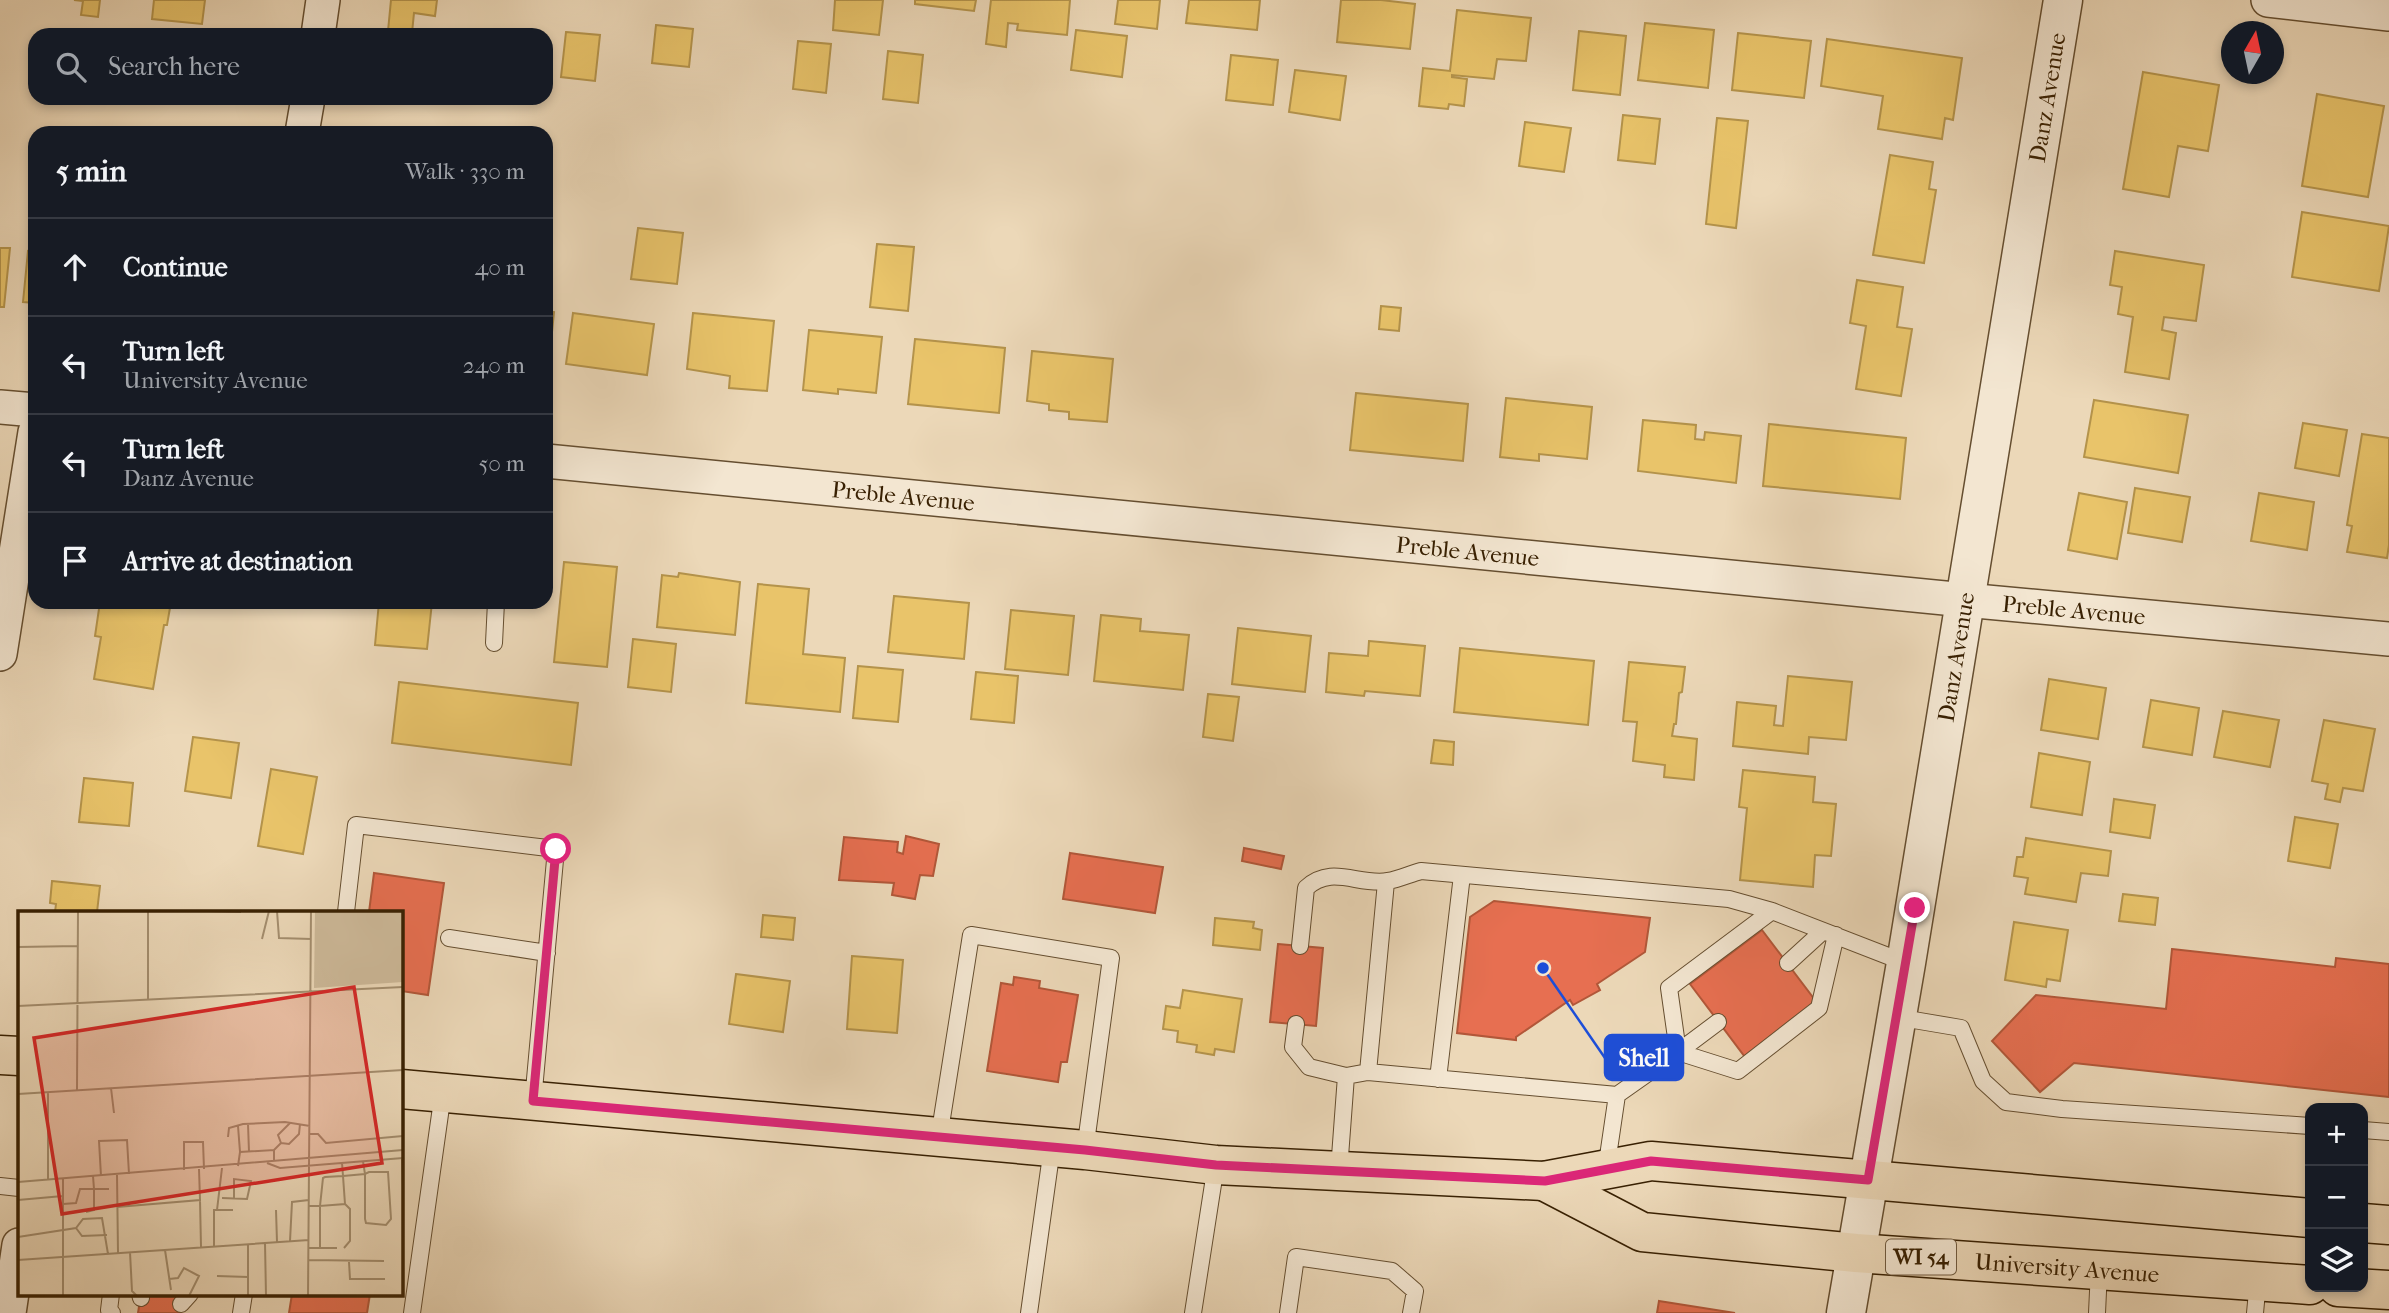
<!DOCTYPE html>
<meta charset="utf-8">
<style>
body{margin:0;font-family:"IM FELL French Canon",serif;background:#20242c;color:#f1f3f6}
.controls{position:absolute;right:21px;bottom:21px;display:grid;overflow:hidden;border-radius:14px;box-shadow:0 4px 10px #0003}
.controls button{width:63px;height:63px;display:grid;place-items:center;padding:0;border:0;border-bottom:2px solid #363941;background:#171b24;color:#f1f3f6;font:35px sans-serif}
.compass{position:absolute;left:2221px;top:21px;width:63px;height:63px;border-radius:50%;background:#171b24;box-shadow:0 4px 10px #0003;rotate:9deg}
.stop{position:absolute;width:21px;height:21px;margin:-16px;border:5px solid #db2777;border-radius:50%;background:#fff}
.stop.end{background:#db2777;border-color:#fff;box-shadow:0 2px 7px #0008}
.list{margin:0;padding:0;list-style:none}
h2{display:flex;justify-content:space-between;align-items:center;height:91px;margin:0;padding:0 28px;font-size:30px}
h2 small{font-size:23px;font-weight:400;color:#9ea1a6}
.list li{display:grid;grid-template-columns:46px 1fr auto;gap:21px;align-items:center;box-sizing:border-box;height:98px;padding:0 28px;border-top:2px solid #363941}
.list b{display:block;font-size:26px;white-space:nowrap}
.list p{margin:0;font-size:23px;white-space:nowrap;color:#9ea1a6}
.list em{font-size:23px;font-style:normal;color:#9ea1a6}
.icon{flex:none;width:38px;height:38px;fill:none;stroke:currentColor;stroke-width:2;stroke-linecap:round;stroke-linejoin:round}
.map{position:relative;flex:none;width:2389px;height:1313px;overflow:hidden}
.search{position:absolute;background:#171b24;box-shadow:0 4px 10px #0003;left:28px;top:28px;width:525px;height:77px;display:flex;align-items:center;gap:18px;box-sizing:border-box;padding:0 24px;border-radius:21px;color:#9ea1a6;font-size:26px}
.panel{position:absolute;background:#171b24;box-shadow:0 4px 10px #0003;left:28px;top:126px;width:525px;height:483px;border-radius:21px}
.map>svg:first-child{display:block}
</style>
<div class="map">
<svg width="2389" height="1313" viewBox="0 0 2389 1313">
<rect width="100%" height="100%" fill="#ecd8b8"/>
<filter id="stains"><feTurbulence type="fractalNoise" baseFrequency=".00286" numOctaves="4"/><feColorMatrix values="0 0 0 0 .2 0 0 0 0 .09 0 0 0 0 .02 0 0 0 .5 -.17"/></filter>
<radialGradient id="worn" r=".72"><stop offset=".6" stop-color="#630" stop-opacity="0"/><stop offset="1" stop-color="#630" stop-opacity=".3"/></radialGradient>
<path fill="#e9c46a" stroke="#b4934b" stroke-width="2" d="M74,0H100L98,17L81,15L83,1Z
M154,0H205L202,24L152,19Z
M391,0H437L435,16L414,13L412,33L388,31Z
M835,0H883L879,35L833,30Z
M915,0H976L974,11L915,4Z
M991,0H1070L1067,35L1017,30L1018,24L1008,23L1006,47L986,44Z
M1118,0H1160L1157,29L1115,24Z
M1189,0H1260L1257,30L1186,23Z
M1341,0H1381L1415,4L1410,49L1337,42Z
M1457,10L1531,18L1526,61L1497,59L1494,79L1452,75V77L1467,79L1464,106L1449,104L1448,109L1419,106L1423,68L1450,71Z
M1645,23L1714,30L1708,88L1638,80Z
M656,25L693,29L689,67L652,63Z
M1076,30L1127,36L1122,77L1071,70Z
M1579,31L1626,36L1620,95L1573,90Z
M566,32L600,35L595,81L561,77Z
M1738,33L1811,41L1804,98L1732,90Z
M1827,39L1962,58L1953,120L1945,118L1942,139L1878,129L1883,96L1821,86Z
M798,41L831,44L826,93L793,89Z
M888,51L923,55L918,103L883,99Z
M1231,55L1278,60L1273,105L1226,100Z
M1295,70L1346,76L1340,120L1289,112Z
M2143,72L2219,85L2208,151L2178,146L2169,197L2123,189Z
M2317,94L2384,106L2368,197L2302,186Z
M1623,115L1660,119L1655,164L1618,160Z
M1717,118L1748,121L1736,228L1706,224Z
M1525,122L1571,128L1564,172L1519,166Z
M1890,155L1933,162L1929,189L1936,190L1924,263L1873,255Z
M2302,212L2389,226L2379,291L2292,277Z
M638,228L683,233L677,284L631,279Z
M877,244L914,247L908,311L870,307Z
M0,248H10L4,307H0Z
M28,251L35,252V303L23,302Z
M2115,251L2204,265L2196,321L2164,317L2162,330L2176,333L2169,379L2125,372L2133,317L2118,314L2122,287L2110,285Z
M1857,280L1903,287L1897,327L1912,329L1901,396L1856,389L1866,326L1850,323Z
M1381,306L1401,308L1399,331L1379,329Z
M546,311L554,312L549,362H546Z
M573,313L654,324L647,375L566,364Z
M693,313L774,321L767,391L729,388L730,376L687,369Z
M809,330L882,337L876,393L838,389V394L803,390Z
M915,339L1005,348L999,413L908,404Z
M1032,351L1113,359L1107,422L1069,419V412L1049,410V404L1027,401Z
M1356,393L1468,404L1463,461L1350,450Z
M1506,398L1592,407L1587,459L1539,454V461L1500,457Z
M2094,400L2188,415L2178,473L2084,457Z
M1643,420L1696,425L1695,439L1704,440L1705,432L1741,436L1736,483L1638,471Z
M2303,423L2347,430L2339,476L2295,468Z
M1769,424L1906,438L1900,499L1763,486Z
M2362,434L2389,438V545L2387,558L2347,552L2352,526L2347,525Z
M2135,488L2190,497L2182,542L2128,533Z
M2079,493L2127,502L2117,559L2068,550Z
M2259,493L2314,502L2307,550L2251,541Z
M564,562L617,567L607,667L554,662Z
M679,573L740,582L735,635L657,627L662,575L678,577Z
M758,584L809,589L803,654L845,658L840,712L746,703Z
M894,596L969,603L964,659L888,652Z
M100,602H171L167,625H164L153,689L94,679L101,637L95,636Z
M379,602H432L427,649L375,645Z
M1011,610L1074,616L1068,675L1005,669Z
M1101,615L1141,619L1140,631L1189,635L1183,690L1094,681Z
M1238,628L1311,636L1305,692L1232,684Z
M633,639L676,644L671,692L628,687Z
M1369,641L1425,646L1420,696L1365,691L1364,696L1326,692L1329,653L1368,656Z
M1460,648L1594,661L1588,725L1454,712Z
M1629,662L1685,667L1682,692L1679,693L1676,724H1674L1672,736L1697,739L1694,780L1664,777L1665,765L1633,761L1637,722L1623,721Z
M858,666L903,670L898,722L853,718Z
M976,672L1018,676L1014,723L971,719Z
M1788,676L1852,682L1846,740L1809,737L1808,754L1733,746L1737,702L1776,706L1774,725L1783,726Z
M2049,679L2106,688L2098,739L2041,730Z
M399,682L578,703L571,765L392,743Z
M1208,694L1239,697L1233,741L1203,737Z
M2151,700L2199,708L2192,755L2143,747Z
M2223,711L2279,720L2270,767L2214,757Z
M2324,720L2375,729L2363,791L2343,788L2340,802L2325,799L2328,784L2312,781Z
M193,737L239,743L231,798L185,791Z
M1434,740L1454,742L1453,765L1431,763Z
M2039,753L2090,762L2082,815L2031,807Z
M271,769L317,777L303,854L258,846Z
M1743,770L1815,777L1813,802L1836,804L1831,856L1815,855L1813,887L1740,880L1747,808L1739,807Z
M84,778L133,783L129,826L79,822Z
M2114,799L2155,805L2150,838L2110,832Z
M2295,817L2338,824L2330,868L2288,861Z
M2026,838L2111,851L2108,876L2081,873L2076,902L2025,894L2028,878L2014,876L2017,857H2023Z
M52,881L100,886L97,912H55L56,904L50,903Z
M2123,894L2158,898L2155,925L2119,921Z
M763,915L795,918L793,940L761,937Z
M1215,918L1254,922L1253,928L1262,930L1260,950L1213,945Z
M2014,922L2068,930L2060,981L2047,979L2046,987L2005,980Z
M852,956L903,960L897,1033L847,1029Z
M736,974L790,981L783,1032L729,1024Z
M1183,990L1242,999L1234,1052L1215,1049L1214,1055L1196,1052L1197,1045L1177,1042L1178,1031L1163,1029L1166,1006L1180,1008Z"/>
<path fill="#e76f51" stroke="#b25739" stroke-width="2" d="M906,836L939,844L933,876L920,875L915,899L892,895L894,883L839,880L844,837L898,842L897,852L903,854Z
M1244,848L1284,856L1281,869L1242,861Z
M1070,853L1163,867L1155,913L1063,899Z
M374,873L444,883L428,995L401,991V912H369Z
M1494,901L1650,918L1645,952L1597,984L1600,990L1573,1005L1570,1000L1516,1037V1040L1457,1033L1470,917Z
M1762,930L1818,1004L1745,1057L1690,984Z
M1278,944L1323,948L1316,1026L1270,1022Z
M2172,949L2335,967L2336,958L2389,964V1097L2074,1063L2040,1092L1992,1041L2036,995L2166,1009Z
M1014,977L1040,981L1039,988L1078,995L1067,1062H1061L1058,1082L987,1071L1001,983L1013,985Z
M141,1294H182L179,1313H138Z
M292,1294H370L367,1313H289Z
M1659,1301L1735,1313H1657Z"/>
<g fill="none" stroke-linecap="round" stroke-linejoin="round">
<defs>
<path id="service" d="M494,643L496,602
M346,912L356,825L556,849L533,1101
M449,938L547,953
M1300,946L1306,888C1332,864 1358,886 1388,881C1399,879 1410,874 1421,871L1729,899L1772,911L1906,963
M1788,963L1823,931
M1896,1017L1961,1028L1983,1081L2006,1102L2062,1109L2310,1126
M1296,1024L1293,1047L1309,1067L1346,1076
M1678,1052L1738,1071L1819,1008L1836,935
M1678,1052L1718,1022
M1368,1072L1386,882
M1438,1079L1462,875
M1617,1095L1678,1052L1669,988L1772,911
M2363,1130L2389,1132
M939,1137L971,935L1111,958L1085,1150
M1339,1170L1346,1076L1368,1072L1617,1095L1606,1170
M0,1186L19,1188
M111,1294L109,1310L112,1313
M140,1294L141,1298
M181,1304L190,1294
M241,1313L244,1294
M412,1313L443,1093
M1029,1313L1052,1148
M1193,1313L1216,1165
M1288,1313L1296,1257L1392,1271L1415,1291L1411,1313
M2097,1313L2099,1270
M2255,1313L2258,1281"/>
<g id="minor">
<path d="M2268,0L2389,14"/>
<path d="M318,35L323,0"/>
<path d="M302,133L308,98"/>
<path d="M0,407L35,410"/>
<path id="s1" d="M546,461L1965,600L2389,639"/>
<path d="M0,654L35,432"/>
<path d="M9,1313L19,1245"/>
</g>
<g id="tertiary">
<path id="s2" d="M1846,1313L1906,963L2063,0"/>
</g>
<g id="primary">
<path d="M0,1055L19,1056"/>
<path d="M401,1089L1085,1150L1216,1165L1544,1181L1651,1161L2310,1218"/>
<path id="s3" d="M1544,1181L1642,1232L1856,1253L2310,1285"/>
<path d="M2363,1223L2389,1225"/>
<path d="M2338,1287L2389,1290"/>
</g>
</defs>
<use href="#service" stroke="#654e30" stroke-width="18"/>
<use href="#minor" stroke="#654e30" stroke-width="36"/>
<use href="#tertiary" stroke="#654e30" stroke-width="41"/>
<use href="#primary" stroke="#382002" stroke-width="41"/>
<use href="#service" stroke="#f3e6d1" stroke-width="16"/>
<use href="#minor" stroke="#f3e6d1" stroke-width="33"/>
<use href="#tertiary" stroke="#f3e6d1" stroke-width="38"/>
<use href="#primary" stroke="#ecd8b8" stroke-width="38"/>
</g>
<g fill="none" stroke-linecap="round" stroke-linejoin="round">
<path stroke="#db2777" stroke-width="9" d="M556,849L533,1101L1085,1150L1216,1165L1545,1181L1651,1161L1868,1180L1915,908"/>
</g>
<g text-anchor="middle" stroke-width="7" stroke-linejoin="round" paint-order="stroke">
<rect fill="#f3e6d1" stroke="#705b40" stroke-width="2" x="1886" y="1239.5" width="70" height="35" rx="5"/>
<g font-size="21" font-weight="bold" fill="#382002">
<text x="1921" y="1264">WI 54</text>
</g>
<g font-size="23" fill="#382002" stroke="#f3e6d1">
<text dy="8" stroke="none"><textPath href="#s2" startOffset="1232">Danz Avenue</textPath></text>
<text dy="8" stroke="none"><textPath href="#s1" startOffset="359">Preble Avenue</textPath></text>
<text dy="8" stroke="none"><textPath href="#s1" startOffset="926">Preble Avenue</textPath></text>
<text dy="8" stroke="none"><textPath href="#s1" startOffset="1535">Preble Avenue</textPath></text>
<text dy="8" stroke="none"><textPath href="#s2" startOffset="665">Danz Avenue</textPath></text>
<text dy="8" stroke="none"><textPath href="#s3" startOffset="537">University Avenue</textPath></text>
</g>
</g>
<g transform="translate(18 911)">
<rect width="385" height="385" fill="#ecd8b8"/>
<path d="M297,0H385V71L296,77Z" fill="#cdb999"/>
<path fill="none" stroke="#a48e6f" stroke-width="2" d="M190,0L223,1M259,0L261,27L293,28M244,28L251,0M0,36L60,35M130,88V0M0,95L385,76M93,177L96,202M59,179L60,0M30,181V269M0,183L385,159M230,213L231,241M220,215L222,241M291,223H300L308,232L385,225M210,226L211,217L225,213L267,211L292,215M263,232L271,233L281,223L282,213M256,239L263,232L260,224L272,212M384,247L385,280M249,252L262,257L385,247M324,252L325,265L327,293L302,295L305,267L307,266L325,265L347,263L351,261H370L373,308L368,314L348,312L347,308V263L345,250M220,255L222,241L256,239V249M166,259V231H185L186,258M99,264L100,342M83,265L81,230L109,229L111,263M45,267V385M0,271L385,239M204,287L229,288L233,270L216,268V287M0,289L45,285M182,289L183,336M45,293L58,292L62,278H76L75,265M291,295H302V337M99,296L182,289L181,258M199,299L204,257M258,299L259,331M68,301L76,299V278H91M58,317L64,325L89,324M0,326L58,317L65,308L84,307L90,343M272,330L274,291L291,289M247,332L248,385M196,336V299H215M291,337H319M326,337L332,330V298L327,293M147,339L153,379M112,341L114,380L119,385M0,349L291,329M291,349L366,350M331,351L332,368H367M199,365L230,366M151,368L160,367L166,357L181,365L171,385M230,385V333M290,385L293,0"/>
<path fill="#d62828" fill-opacity="0.15" stroke="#d62828" stroke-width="3.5" d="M336,76L364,252L44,303L16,127Z"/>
<rect width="385" height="385" fill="none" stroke="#382002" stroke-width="3.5"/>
</g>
<path fill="none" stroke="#1d4ed8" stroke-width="2.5" d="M1543 968L1605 1058"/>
<circle fill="#1d4ed8" stroke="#f3e6d1" stroke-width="2.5" cx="1543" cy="968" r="7"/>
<rect fill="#1d4ed8" stroke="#1d4ed8" stroke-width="2.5" x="1605" y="1035" width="78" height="45" rx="7"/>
<g font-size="24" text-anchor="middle" font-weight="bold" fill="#fff">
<text x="1644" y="1066">Shell</text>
</g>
<rect width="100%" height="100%" filter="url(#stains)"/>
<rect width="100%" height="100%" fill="url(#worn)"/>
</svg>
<div class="controls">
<button>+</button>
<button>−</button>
<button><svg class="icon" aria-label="layers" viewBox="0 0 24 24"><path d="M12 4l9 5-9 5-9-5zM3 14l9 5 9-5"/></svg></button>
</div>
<svg class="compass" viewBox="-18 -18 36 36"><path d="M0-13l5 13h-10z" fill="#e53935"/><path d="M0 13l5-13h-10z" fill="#9ea1a6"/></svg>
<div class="stop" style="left:556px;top:849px"></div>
<div class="stop end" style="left:1915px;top:908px"></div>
<div class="search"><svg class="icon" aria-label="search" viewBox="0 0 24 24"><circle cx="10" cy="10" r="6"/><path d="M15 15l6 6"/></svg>Search here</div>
<section class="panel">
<h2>5 min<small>Walk · 330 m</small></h2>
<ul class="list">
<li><svg class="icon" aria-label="ahead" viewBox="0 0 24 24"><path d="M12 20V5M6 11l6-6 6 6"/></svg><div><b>Continue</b></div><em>40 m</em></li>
<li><svg class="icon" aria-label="left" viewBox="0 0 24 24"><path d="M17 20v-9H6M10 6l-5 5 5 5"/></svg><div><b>Turn left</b><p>University Avenue</p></div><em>240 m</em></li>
<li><svg class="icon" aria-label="left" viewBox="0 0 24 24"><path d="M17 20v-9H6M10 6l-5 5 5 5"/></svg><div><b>Turn left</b><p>Danz Avenue</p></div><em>50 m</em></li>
<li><svg class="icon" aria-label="arrive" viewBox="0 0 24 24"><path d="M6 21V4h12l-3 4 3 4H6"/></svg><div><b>Arrive at destination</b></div></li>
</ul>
</section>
</div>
